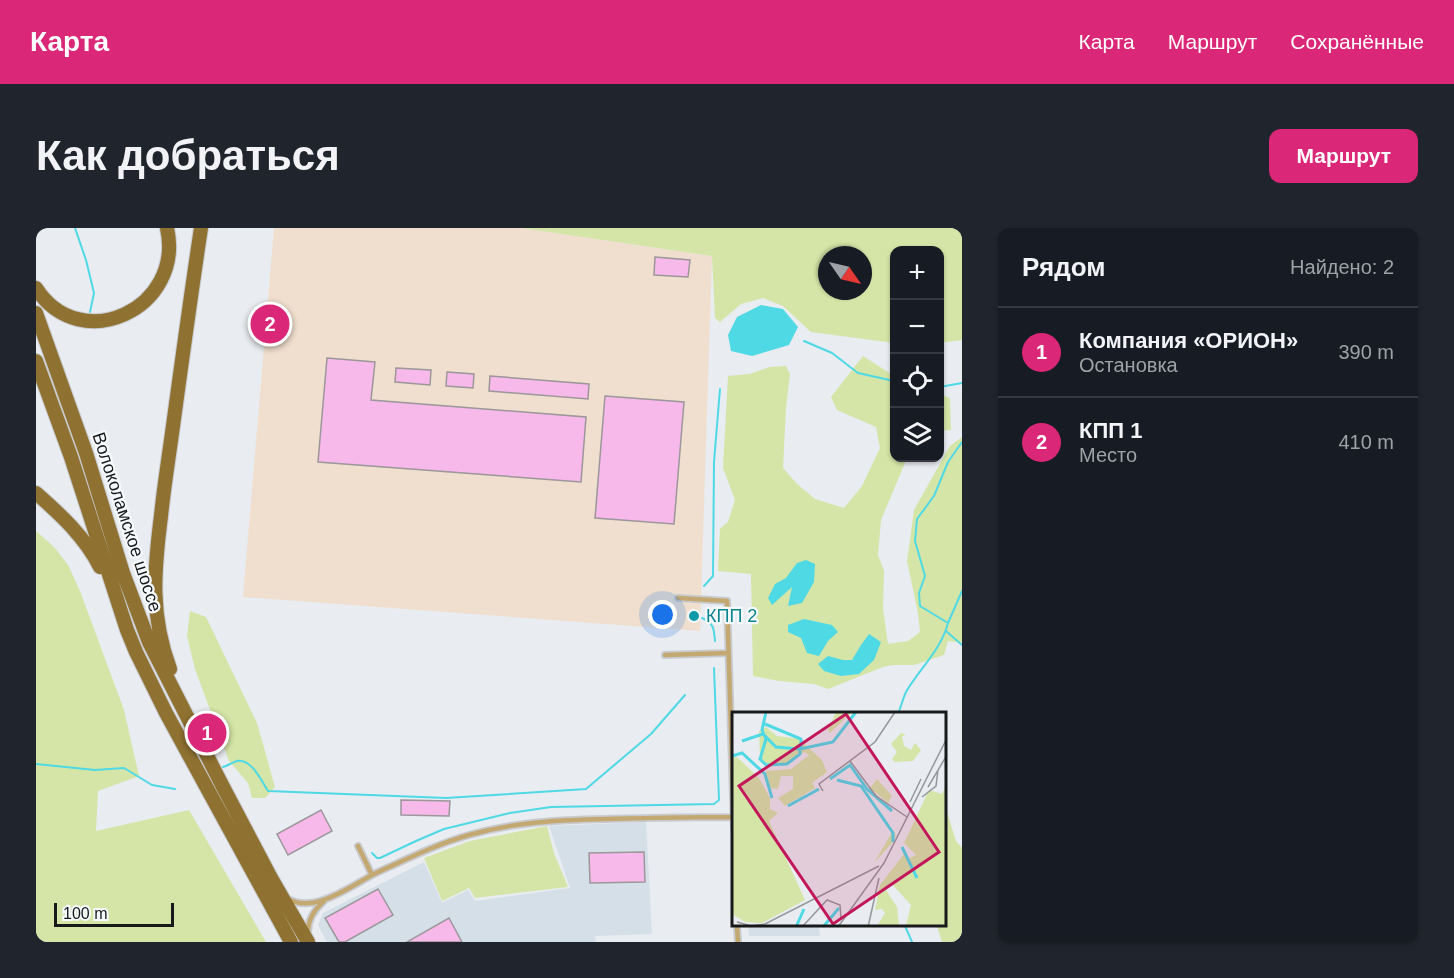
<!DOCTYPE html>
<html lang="ru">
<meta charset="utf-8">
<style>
body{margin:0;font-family:Helvetica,sans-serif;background:#20242c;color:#f1f3f6}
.controls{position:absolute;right:18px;top:18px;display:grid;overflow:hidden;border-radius:12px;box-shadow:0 2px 4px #0004}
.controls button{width:54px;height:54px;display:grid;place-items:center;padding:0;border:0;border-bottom:2px solid #363941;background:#171b24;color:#f1f3f6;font:30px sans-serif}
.compass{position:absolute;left:782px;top:18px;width:54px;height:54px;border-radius:50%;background:#171b24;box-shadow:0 2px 4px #0004;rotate:124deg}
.scale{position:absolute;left:18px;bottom:15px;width:120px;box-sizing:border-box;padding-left:6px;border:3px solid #18191a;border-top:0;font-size:16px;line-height:21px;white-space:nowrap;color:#18191a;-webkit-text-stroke:4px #f6fafd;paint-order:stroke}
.you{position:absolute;left:627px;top:387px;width:21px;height:21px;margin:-15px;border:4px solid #fff;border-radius:50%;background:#1a73e8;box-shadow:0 0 0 9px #1a73e833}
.badge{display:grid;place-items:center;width:39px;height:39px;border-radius:50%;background:#db2777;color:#fff;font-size:20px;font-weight:700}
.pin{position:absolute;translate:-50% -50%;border:3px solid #fff;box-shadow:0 2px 6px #0006}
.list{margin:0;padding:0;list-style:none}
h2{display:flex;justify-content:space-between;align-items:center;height:78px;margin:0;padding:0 24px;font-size:26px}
h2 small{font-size:20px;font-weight:400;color:#9ea1a6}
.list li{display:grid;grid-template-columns:39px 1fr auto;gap:18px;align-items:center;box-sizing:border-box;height:90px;padding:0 24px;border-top:2px solid #363941}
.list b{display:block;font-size:22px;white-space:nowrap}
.list p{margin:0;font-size:20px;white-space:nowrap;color:#9ea1a6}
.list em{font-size:20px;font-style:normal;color:#9ea1a6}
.icon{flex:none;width:33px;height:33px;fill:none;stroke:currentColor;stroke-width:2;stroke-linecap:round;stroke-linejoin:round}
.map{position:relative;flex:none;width:926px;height:714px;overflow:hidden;border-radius:12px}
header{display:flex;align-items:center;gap:36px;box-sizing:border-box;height:84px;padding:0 30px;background:#db2777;color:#fff}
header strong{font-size:28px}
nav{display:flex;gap:33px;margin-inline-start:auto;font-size:21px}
.intro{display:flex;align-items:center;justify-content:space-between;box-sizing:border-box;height:144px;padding:0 36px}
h1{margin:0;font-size:42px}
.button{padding:15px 27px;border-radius:12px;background:#db2777;color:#fff;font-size:21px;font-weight:700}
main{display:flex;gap:36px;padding:0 36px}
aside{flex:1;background:#171b24;border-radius:12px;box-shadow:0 2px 4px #0004}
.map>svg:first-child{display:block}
</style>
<header>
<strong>Карта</strong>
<nav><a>Карта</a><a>Маршрут</a><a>Сохранённые</a></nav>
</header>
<div class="intro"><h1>Как добраться</h1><a class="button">Маршрут</a></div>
<main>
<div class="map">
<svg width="926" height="714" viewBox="0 0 926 714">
<rect width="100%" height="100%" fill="#e9ecf0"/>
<path fill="#d5dfe7" d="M610,594L616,706L559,708L560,714H291L282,697L287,685L388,634L406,675L432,662L439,673L534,660L513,598Z
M712,698H783L784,708H713Z"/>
<path fill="#f0dfce" d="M238,0H485L676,28L664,403L207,369Z"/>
<path fill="#d4e5a7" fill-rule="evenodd" d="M485,0H926V112L904,115V22H858V115L775,104L747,78L727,70L705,76L684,94L679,90L676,28ZM791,27H827V63H791Z
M827,128L858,148V230H871L845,292L842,327L848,343L847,381L852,416L872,413L884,404L882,385L871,333L878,282L914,218L926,209V415L912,413L908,427L878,437H857L847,439L792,461L778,456L743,453L717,448L715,346L682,343L684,301L692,294L699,272L687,240L692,148L713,146L734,139L750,138L754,146L750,180L747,240L761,256L779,271L808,280L826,258L844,220L840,199L801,182L795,169Z
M904,166L914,170L915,202L904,203Z
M0,303L19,320L32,337L44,363L88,482L103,548L62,563L60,603L153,582L230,714H0Z
M154,383L170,389L221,495L239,559L229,570H216L212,555L193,533L159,441L151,408Z
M910,581L920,613L926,620V714H906L901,698H910Z
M511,598L518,625L532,659L439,670L433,660L406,673L388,630L434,613Z"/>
<path fill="#4fd9e5" d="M725,77L747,81L762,99L753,117L716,128L695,123L692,107L701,89Z
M770,332L779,336L778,354L766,375L752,378L756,359L736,377L732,370L739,356L750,350L761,335Z
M768,391L796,397L802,404L792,413L783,428L771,425L765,410L752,404V397Z
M833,406L845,414L838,432L823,446L805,448L788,443L782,436L792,428L807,432H816L825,417Z"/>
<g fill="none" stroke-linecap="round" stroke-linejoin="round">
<path stroke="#4fd9e5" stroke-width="2" d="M39,0L50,32L58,65L54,84
M768,113L796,125L822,145L858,153
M904,159L926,155
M668,358L677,348L678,234L684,161
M666,390C678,395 678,401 679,413
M912,395L926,363
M910,403L926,417
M862,486C865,479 867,470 870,464C884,440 905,422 912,395L884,378L883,365L889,348L879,313L881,291L898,268L912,234L926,214
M0,536L59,542L88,540L116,557L139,561
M187,539C191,538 197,534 201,533C216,531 225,552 232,563L410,570L550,561L615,506L649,467
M336,625L341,630H344L380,613L408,601L474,585L515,579L678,576L683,572L678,440
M869,698L876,714"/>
</g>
<path fill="#f7b9e9" stroke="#9b979a" stroke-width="1.5" d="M619,29L654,32L652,49L618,47Z
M291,130L339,134L335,172L550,189L545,254L282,234Z
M360,140L395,142L394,157L359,154Z
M411,144L438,146L437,160L410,158Z
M454,148L553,156L552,171L453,163Z
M569,168L648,174L638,296L559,290Z
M365,572L414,573L413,588L365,587Z
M285,582L296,603L252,627L241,606Z
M608,624L609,654L554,655L553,625Z
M342,661L357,687L309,714H303L289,690Z
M413,690L426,714H371Z"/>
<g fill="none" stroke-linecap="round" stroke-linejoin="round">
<defs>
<path id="lane" d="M642,370L691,373L698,600
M629,427L692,425
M322,618L336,647
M252,671C279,686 316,657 340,645C371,631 401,616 433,607C478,594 523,592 569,591C612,590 655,589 698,589
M701,698L702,714
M272,704C272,691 279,681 288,673"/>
<path id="primary" d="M0,60C44,129 149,81 131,0
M0,85L50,225L87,345L113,414L186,557L235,650L272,714
M0,133L35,229L91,402L100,424L130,485L255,714
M0,265C25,287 49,309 64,339
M134,441C114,387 118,343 125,288C128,258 133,228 137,198C146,132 155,66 165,0"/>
</defs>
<use href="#lane" stroke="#c8cace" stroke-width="8"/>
<use href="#primary" stroke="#c8cace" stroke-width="16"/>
<use href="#lane" stroke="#c3a971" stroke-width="4.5"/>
<use href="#primary" stroke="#8f7231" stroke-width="14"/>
</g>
<circle fill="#0f9aa8" stroke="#f6fafd" stroke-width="2" cx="658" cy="388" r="6"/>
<g text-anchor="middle" stroke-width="4.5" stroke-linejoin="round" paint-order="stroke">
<g font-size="18" fill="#18191a" stroke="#f6fafd">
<text transform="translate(91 294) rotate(72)" y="6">Волоколамское шоссе</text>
</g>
<g font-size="18" fill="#0d838f" stroke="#f6fafd" text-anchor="start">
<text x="670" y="394">КПП 2</text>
</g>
</g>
<g transform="translate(696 484)">
<rect width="214" height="214" fill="#e9ecf0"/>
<path d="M104,0H120L98,21L96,18ZM34,15L45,24L67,27L90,48L95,60L80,71L83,76L53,94L46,86L61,77V64H49L46,77L37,76L34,59L59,57L77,43L72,40L54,53L32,51L28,45L27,19ZM169,21L174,23L170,24L172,34L179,38L183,31L189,38L181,49L163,50L160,47L165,40L159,32ZM5,45L27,66L38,86V97L46,101L37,109L73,188L30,211L13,210L0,202V46ZM145,67L160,84L156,91L138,76ZM214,74V214H174L179,193L160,172L154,178L165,195L167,214H145L153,201L150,197L143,198L148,173L172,142L178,146L184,143L172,131L197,78L210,82ZM160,120L164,123L161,130L142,151Z" fill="#d4e5a7"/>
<path fill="none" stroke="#4fd9e5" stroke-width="3" d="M34,0L30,18L34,27L28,47L34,53L55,52L68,42V37L101,30L124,0M33,12L69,27V36M10,29L31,22L44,35L67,37M0,44L10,41L33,62L40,86M98,67L118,53L135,77L160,99M105,68L129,74L161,121V130M56,94L87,77M170,135L185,166M64,215L72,197M91,215L107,196"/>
<path fill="none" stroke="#95989a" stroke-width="1.5" d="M118,49L144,84L175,105M196,75L215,43M91,79L87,72L143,30L163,0M190,85L204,74L206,58M178,90L189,67M5,210L19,214L33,212L147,154M70,215L95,188L108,193L109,207M106,215L152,151L215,26M136,215L147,166"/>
<path fill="#c2185b" fill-opacity="0.15" stroke="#c2185b" stroke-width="3" d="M114,2L207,140L101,212L7,74Z"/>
<rect width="214" height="214" fill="none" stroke="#18191a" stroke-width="3"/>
</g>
</svg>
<div class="controls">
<button>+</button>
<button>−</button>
<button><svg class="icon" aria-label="locate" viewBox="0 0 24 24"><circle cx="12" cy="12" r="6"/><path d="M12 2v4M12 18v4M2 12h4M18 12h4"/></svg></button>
<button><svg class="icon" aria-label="layers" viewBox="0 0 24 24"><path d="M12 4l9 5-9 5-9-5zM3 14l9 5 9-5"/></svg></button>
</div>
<svg class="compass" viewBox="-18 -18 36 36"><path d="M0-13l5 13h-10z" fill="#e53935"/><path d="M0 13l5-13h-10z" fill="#9ea1a6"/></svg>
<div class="scale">100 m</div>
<div class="you"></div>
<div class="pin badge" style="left:171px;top:505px">1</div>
<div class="pin badge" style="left:234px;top:96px">2</div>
</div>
<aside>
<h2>Рядом<small>Найдено: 2</small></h2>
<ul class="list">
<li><span class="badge">1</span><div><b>Компания «ОРИОН»</b><p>Остановка</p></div><em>390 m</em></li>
<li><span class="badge">2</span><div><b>КПП 1</b><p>Место</p></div><em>410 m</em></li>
</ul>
</aside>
</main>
